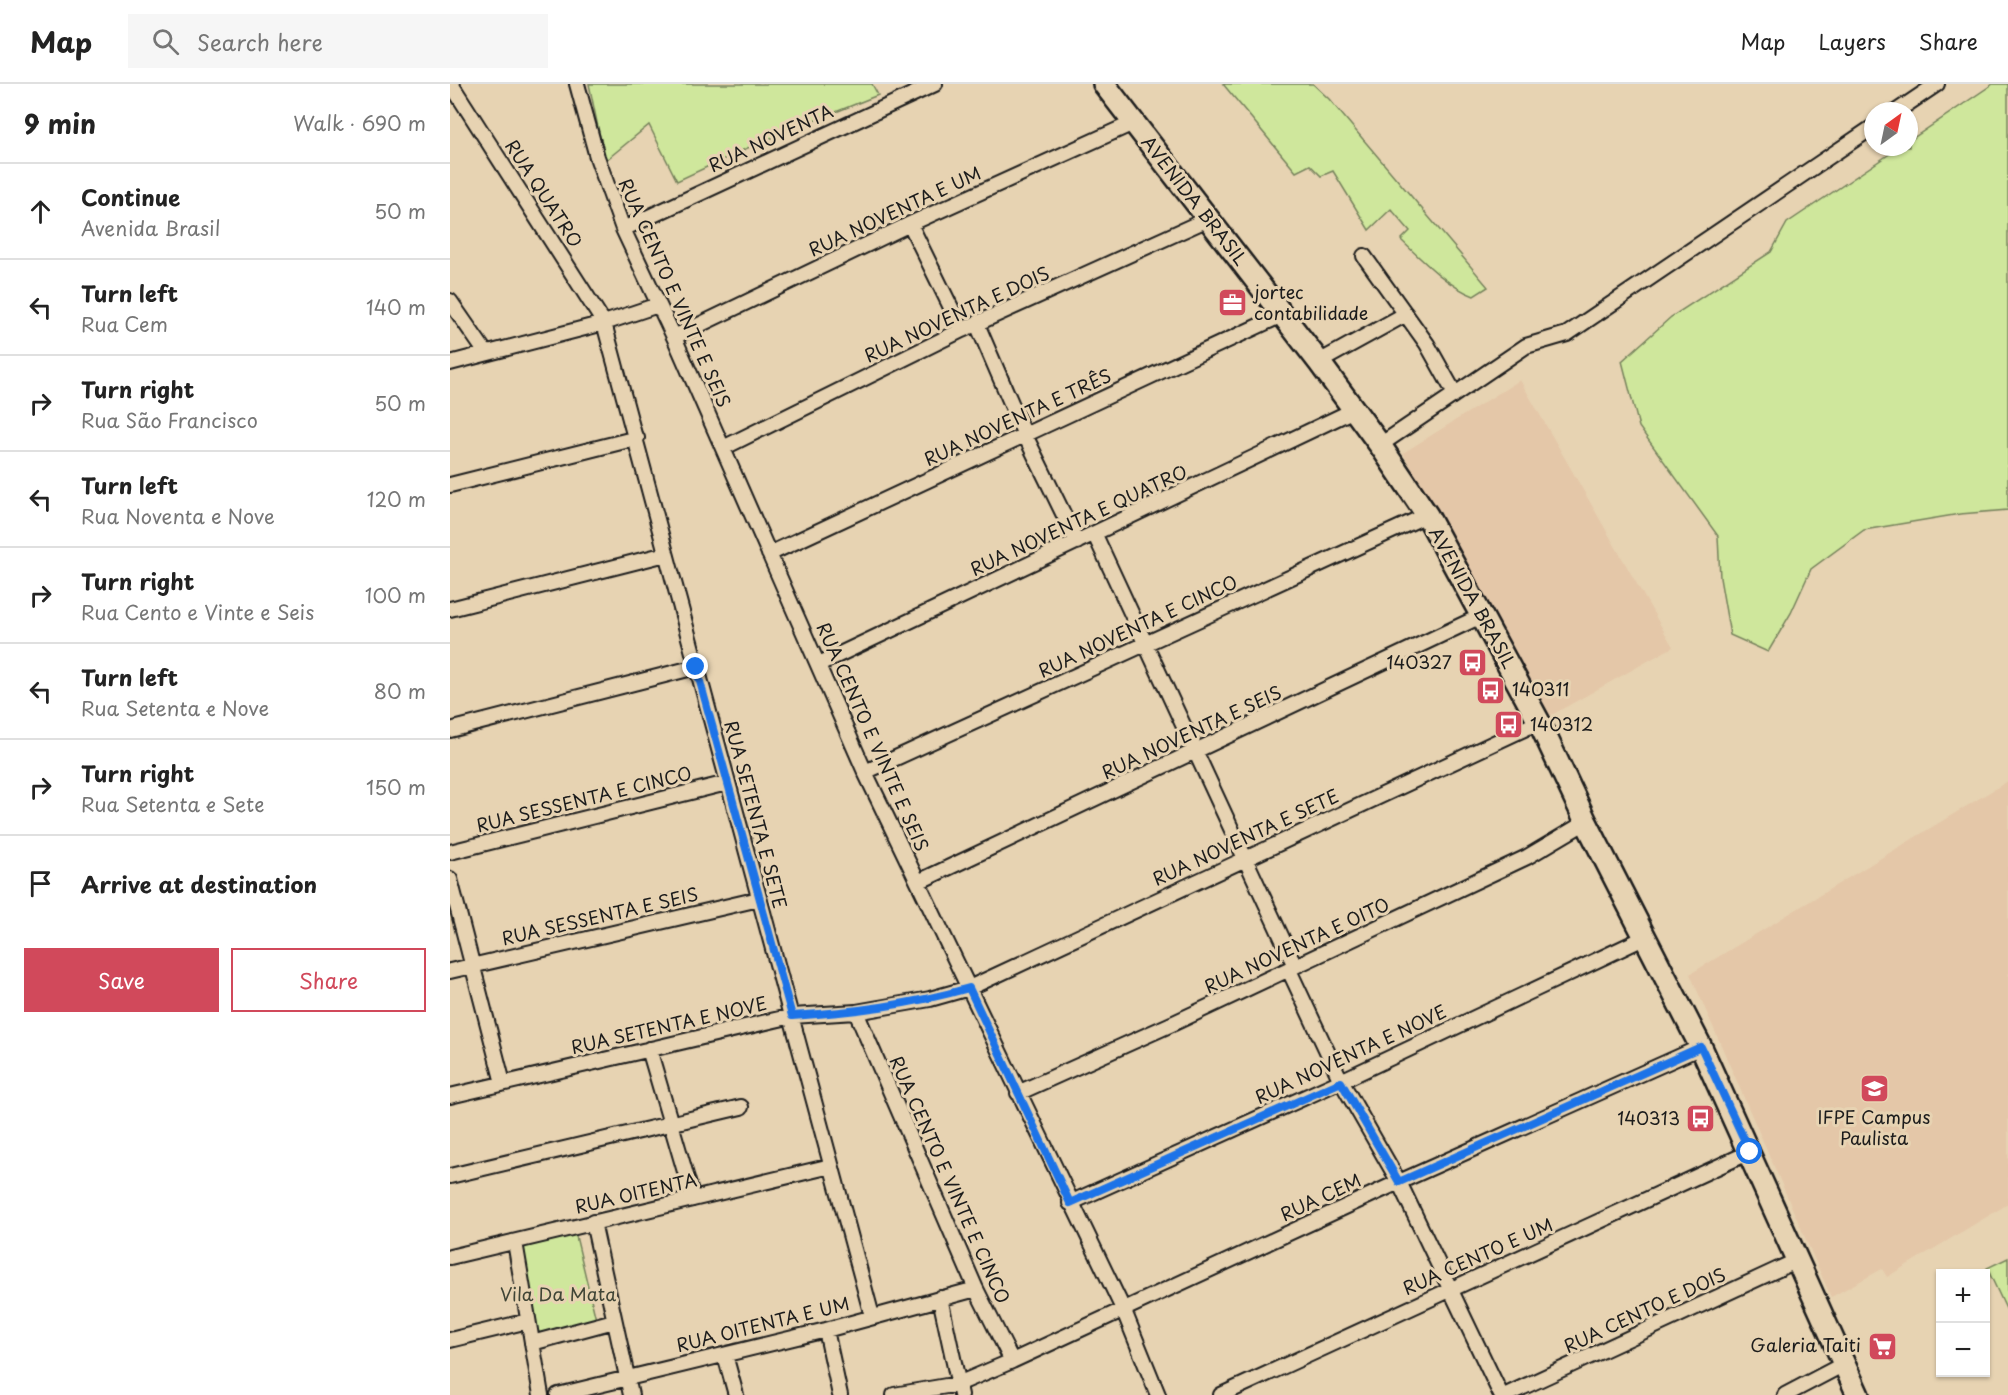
<!DOCTYPE html>
<meta charset="utf-8">
<style>
body{margin:0;font-family:"Playpen Sans",sans-serif;background:#f6f6f6;color:#222}
.controls{position:absolute;right:18px;bottom:18px;display:grid;overflow:hidden;border-radius:0px;box-shadow:0 2px 4px #0004}
.controls button{width:54px;height:54px;display:grid;place-items:center;padding:0;border:0;border-bottom:2px solid #e0e0e0;background:#fff;color:#222;font:30px sans-serif}
.compass{position:absolute;left:1414px;top:18px;width:54px;height:54px;border-radius:50%;background:#fff;box-shadow:0 2px 4px #0004;rotate:33deg}
.stop{position:absolute;width:18px;height:18px;margin:-14px;border:4px solid #1a73e8;border-radius:50%;background:#fff}
.stop.end{background:#1a73e8;border-color:#fff;box-shadow:0 2px 6px #0008}
.list{margin:0;padding:0;list-style:none}
h2{display:flex;justify-content:space-between;align-items:center;height:78px;margin:0;padding:0 24px;font-size:26px}
h2 small{font-size:20px;font-weight:400;color:#767676}
.list li{display:grid;grid-template-columns:39px 1fr auto;gap:18px;align-items:center;box-sizing:border-box;height:96px;padding:0 24px;border-top:2px solid #e0e0e0}
.list b{display:block;font-size:22px;white-space:nowrap}
.list p{margin:0;font-size:20px;white-space:nowrap;color:#767676}
.list em{font-size:20px;font-style:normal;color:#767676}
.actions{display:flex;gap:12px;padding:18px 24px}
.actions a{flex:1;padding:14px 0;border:2px solid #d1495b;border-radius:0px;text-align:center;font-size:21px;color:#d1495b}
.actions .main{background:#d1495b;color:#fff}
.icon{flex:none;width:33px;height:33px;fill:none;stroke:currentColor;stroke-width:2;stroke-linecap:round;stroke-linejoin:round}
.map{position:relative;flex:none;width:1558px;height:1311px;overflow:hidden}
header{display:flex;align-items:center;gap:36px;box-sizing:border-box;height:84px;padding:0 30px;background:#fff;border-bottom:2px solid #e0e0e0}
header strong{font-size:28px}
nav{display:flex;gap:33px;margin-inline-start:auto;font-size:21px}
.search{width:420px;height:54px;background:#f6f6f6;display:flex;align-items:center;gap:15px;box-sizing:border-box;padding:0 21px;border-radius:0px;color:#767676;font-size:22px}
main{display:flex}
aside{flex:1;background:#fff}
.map>svg:first-child{display:block}
</style>
<header>
<strong>Map</strong>
<div class="search"><svg class="icon" aria-label="search" viewBox="0 0 24 24"><circle cx="10" cy="10" r="6"/><path d="M15 15l6 6"/></svg>Search here</div>
<nav><a>Map</a><a>Layers</a><a>Share</a></nav>
</header>
<main>
<aside>
<h2>9 min<small>Walk · 690 m</small></h2>
<ul class="list">
<li><svg class="icon" aria-label="ahead" viewBox="0 0 24 24"><path d="M12 20V5M6 11l6-6 6 6"/></svg><div><b>Continue</b><p>Avenida Brasil</p></div><em>50 m</em></li>
<li><svg class="icon" aria-label="left" viewBox="0 0 24 24"><path d="M17 20v-9H6M10 6l-5 5 5 5"/></svg><div><b>Turn left</b><p>Rua Cem</p></div><em>140 m</em></li>
<li><svg class="icon" aria-label="right" viewBox="0 0 24 24"><path d="M7 20v-9h11M14 6l5 5-5 5"/></svg><div><b>Turn right</b><p>Rua São Francisco</p></div><em>50 m</em></li>
<li><svg class="icon" aria-label="left" viewBox="0 0 24 24"><path d="M17 20v-9H6M10 6l-5 5 5 5"/></svg><div><b>Turn left</b><p>Rua Noventa e Nove</p></div><em>120 m</em></li>
<li><svg class="icon" aria-label="right" viewBox="0 0 24 24"><path d="M7 20v-9h11M14 6l5 5-5 5"/></svg><div><b>Turn right</b><p>Rua Cento e Vinte e Seis</p></div><em>100 m</em></li>
<li><svg class="icon" aria-label="left" viewBox="0 0 24 24"><path d="M17 20v-9H6M10 6l-5 5 5 5"/></svg><div><b>Turn left</b><p>Rua Setenta e Nove</p></div><em>80 m</em></li>
<li><svg class="icon" aria-label="right" viewBox="0 0 24 24"><path d="M7 20v-9h11M14 6l5 5-5 5"/></svg><div><b>Turn right</b><p>Rua Setenta e Sete</p></div><em>150 m</em></li>
<li><svg class="icon" aria-label="arrive" viewBox="0 0 24 24"><path d="M6 21V4h12l-3 4 3 4H6"/></svg><div><b>Arrive at destination</b></div></li>
</ul>
<div class="actions"><a class="main">Save</a><a>Share</a></div>
</aside>
<div class="map">
<svg width="1558" height="1311" viewBox="0 0 1558 1311">
<rect width="100%" height="100%" fill="#e7d3b2"/>
<filter id="ink" filterUnits="userSpaceOnUse"><feTurbulence type="fractalNoise" baseFrequency=".0167" numOctaves="2"/><feDisplacementMap in="SourceGraphic" scale="12" xChannelSelector="R" yChannelSelector="G"/><feConvolveMatrix kernelMatrix="1 2 1 2 8 2 1 2 1" color-interpolation-filters="sRGB"/></filter>
<g filter="url(#ink)">
<path fill="#e4c7a8" d="M1070,296L1223,563L1098,633L953,369Z
M1558,697V1120L1437,1193L1432,1185L1381,1213L1240,890Z"/>
<path fill="#cfe79c" stroke="#76825c" stroke-width="1.5" d="M139,0H422L428,11L306,60L227,97L199,41L155,77Z
M773,0H863L879,15L1038,203L1024,212C996,201 972,176 951,156L960,147L941,125L919,146L883,87L871,92L860,81L846,88Z
M1543,0H1558V426L1510,430L1414,446L1361,485L1341,529L1318,568L1280,551L1270,494L1268,452L1189,343L1172,277L1221,233L1321,168L1337,139L1450,63H1459V57Z
M125,1148L147,1240L84,1256L67,1160Z
M1558,1174V1229L1537,1184Z"/>
<g fill="none" stroke-linecap="round" stroke-linejoin="round">
<defs>
<path id="street" d="M1,0L154,239L422,1232
M127,0L147,73L173,145L224,253L415,688L674,1227L708,1311
M1447,27L1487,0
M460,140L512,246
M173,145L485,0
M914,172L977,260L1005,310
M0,217L36,269
M527,240L574,349L627,458
M224,253L460,140L683,39
M869,278L956,230
M0,279L154,239L208,221
M930,361L1076,262L1117,250L1423,43
M273,364L512,246L758,135
M0,401L187,354
M645,451L845,882
M319,470L832,231
M0,525L216,470
M369,580L904,326
M0,646L246,583
M415,688L977,431
M0,768L277,699
M0,795L53,999
M468,798L1031,532
M839,886L891,997L949,1098L1051,1311
M0,887L309,815
M406,928L526,1205L562,1277
M199,965L243,1115
M568,1009L724,939L1077,773L1136,738
M0,1012L342,932L406,928L480,915L519,904L1089,638
M0,1092L291,1023
M620,1119L891,997L1196,853
M143,1138L181,1311
M65,1158L91,1311
M0,1173L381,1082
M490,1214L511,1311
M376,1246L390,1311
M0,1256L78,1237
M82,1259L164,1237
M275,1271L286,1311
M108,1311L376,1246L526,1205
M444,1311L508,1300L562,1277L949,1098L1251,963
M771,1311L1300,1068
M1056,1311L1348,1176
M1335,1311L1394,1280"/>
<path id="primary" d="M654,0L869,278L930,361L977,431L1089,638L1136,738L1251,963L1408,1311"/>
</defs>
<use href="#street" stroke="#1c1c1c" stroke-width="18"/>
<use href="#primary" stroke="#1c1c1c" stroke-width="26"/>
<use href="#street" stroke="#e7d3b2" stroke-width="14"/>
<use href="#primary" stroke="#e7d3b2" stroke-width="21"/>
</g>
</g>
<g fill="none" stroke-linecap="round" stroke-linejoin="round" filter="url(#ink)">
<path stroke="#1a73e8" stroke-width="8" d="M246,583L342,932C403,928 460,921 519,904L620,1119L891,998L949,1098L1251,963L1300,1068"/>
</g>
<defs>
<symbol id="office-square" viewBox="-11 -11 22 22"><rect x="-9" y="-9" width="18" height="18" rx="4" fill="#d1495b" stroke="#e7d3b2"/><path d="M-6-3h4V-5.5h4V-3h4V5H-6ZM-1-4.5V-3h2v-1.5ZM-6 0V1H6V0Z" fill="#fff"/></symbol>
<symbol id="bus-square" viewBox="-11 -11 22 22"><rect x="-9" y="-9" width="18" height="18" rx="4" fill="#d1495b" stroke="#e7d3b2"/><path d="M-5-6H5V4H4V6H2V4H-2V6H-4V4H-5ZM-3.5-4V0h7V-4ZM-3.5 1.2v1.5H-2V1.2ZM2 1.2v1.5H3.5V1.2Z" fill="#fff"/></symbol>
<symbol id="university-square" viewBox="-11 -11 22 22"><rect x="-9" y="-9" width="18" height="18" rx="4" fill="#d1495b" stroke="#e7d3b2"/><path d="M0-5L7-2L0 1L-7-2ZM-4 1L0 2.5L4 1V4Q0 6-4 4Z" fill="#fff"/></symbol>
<symbol id="supermarket-square" viewBox="-11 -11 22 22"><rect x="-9" y="-9" width="18" height="18" rx="4" fill="#d1495b" stroke="#e7d3b2"/><path d="M-6-5.5h2.5l.6 2H6L4.5 2H-2.5L-4.4-4H-6ZM-1.5 3.2a1.3 1.3 0 1 0 .1 0ZM3 3.2a1.3 1.3 0 1 0 .1 0Z" fill="#fff"/></symbol>
</defs>
<g fill-rule="evenodd">
<use href="#office-square" x="766" y="202" width="33" height="33"/>
<use href="#bus-square" x="1006" y="562" width="33" height="33"/>
<use href="#bus-square" x="1024" y="590" width="33" height="33"/>
<use href="#bus-square" x="1042" y="624" width="33" height="33"/>
<use href="#university-square" x="1408" y="988" width="33" height="33"/>
<use href="#bus-square" x="1234" y="1018" width="33" height="33"/>
<use href="#supermarket-square" x="1416" y="1246" width="33" height="33"/>
</g>
<g text-anchor="middle" stroke-width="6" stroke-linejoin="round" paint-order="stroke">
<g font-size="18" fill="#1c1c1c" stroke="#e7d3b2">
<text transform="translate(321 55) rotate(-25)" y="6">RUA NOVENTA</text>
<text transform="translate(93 110) rotate(57)" y="6">RUA QUATRO</text>
<text transform="translate(744 117) rotate(52)" y="6">AVENIDA BRASIL</text>
<text transform="translate(445 128) rotate(-25)" y="6">RUA NOVENTA E UM</text>
<text transform="translate(224 209) rotate(66)" y="6">RUA CENTO E VINTE E SEIS</text>
<text transform="translate(507 231) rotate(-25)" y="6">RUA NOVENTA E DOIS</text>
<text transform="translate(568 334) rotate(-25)" y="6">RUA NOVENTA E TRÊS</text>
<text transform="translate(629 437) rotate(-25)" y="6">RUA NOVENTA E QUATRO</text>
<text transform="translate(1022 514) rotate(61)" y="6">AVENIDA BRASIL</text>
<text transform="translate(688 543) rotate(-25)" y="6">RUA NOVENTA E CINCO</text>
<text transform="translate(742 649) rotate(-25)" y="6">RUA NOVENTA E SEIS</text>
<text transform="translate(422 653) rotate(66)" y="6">RUA CENTO E VINTE E SEIS</text>
<text transform="translate(134 716) rotate(-14)" y="6">RUA SESSENTA E CINCO</text>
<text transform="translate(305 731) rotate(75)" y="6">RUA SETENTA E SETE</text>
<text transform="translate(796 754) rotate(-25)" y="6">RUA NOVENTA E SETE</text>
<text transform="translate(150 833) rotate(-13)" y="6">RUA SESSENTA E SEIS</text>
<text transform="translate(847 862) rotate(-25)" y="6">RUA NOVENTA E OITO</text>
<text transform="translate(219 942) rotate(-13)" y="6">RUA SETENTA E NOVE</text>
<text transform="translate(901 971) rotate(-25)" y="6">RUA NOVENTA E NOVE</text>
<text transform="translate(499 1096) rotate(66)" y="6">RUA CENTO E VINTE E CINCO</text>
<text transform="translate(186 1110) rotate(-13)" y="6">RUA OITENTA</text>
<text transform="translate(871 1114) rotate(-25)" y="6">RUA CEM</text>
<text transform="translate(1028 1173) rotate(-24)" y="6">RUA CENTO E UM</text>
<text transform="translate(1195 1227) rotate(-25)" y="6">RUA CENTO E DOIS</text>
<text transform="translate(313 1241) rotate(-14)" y="6">RUA OITENTA E UM</text>
</g>
<g font-size="18" fill="#1c1c1c" stroke="#e7d3b2" text-anchor="start">
<text x="804" y="215">jortec<tspan x="804" dy="21">contabilidade</tspan></text>
<text x="1002" y="585" text-anchor="end">140327</text>
<text x="1062" y="612">140311</text>
<text x="1080" y="647">140312</text>
<text x="1424" y="1040" text-anchor="middle">IFPE Campus<tspan x="1424" dy="21">Paulista</tspan></text>
<text x="1230" y="1041" text-anchor="end">140313</text>
<text x="1411" y="1268" text-anchor="end">Galeria Taiti</text>
</g>
<g font-size="18" fill="#404536" stroke="#e7d3b2">
<text x="108" y="1217">Vila Da Mata</text>
</g>
</g>
</svg>
<div class="controls">
<button>+</button>
<button>−</button>
</div>
<svg class="compass" viewBox="-18 -18 36 36"><path d="M0-13l5 13h-10z" fill="#e53935"/><path d="M0 13l5-13h-10z" fill="#767676"/></svg>
<div class="stop" style="left:1300px;top:1068px"></div>
<div class="stop end" style="left:246px;top:583px"></div>
</div>
</main>
